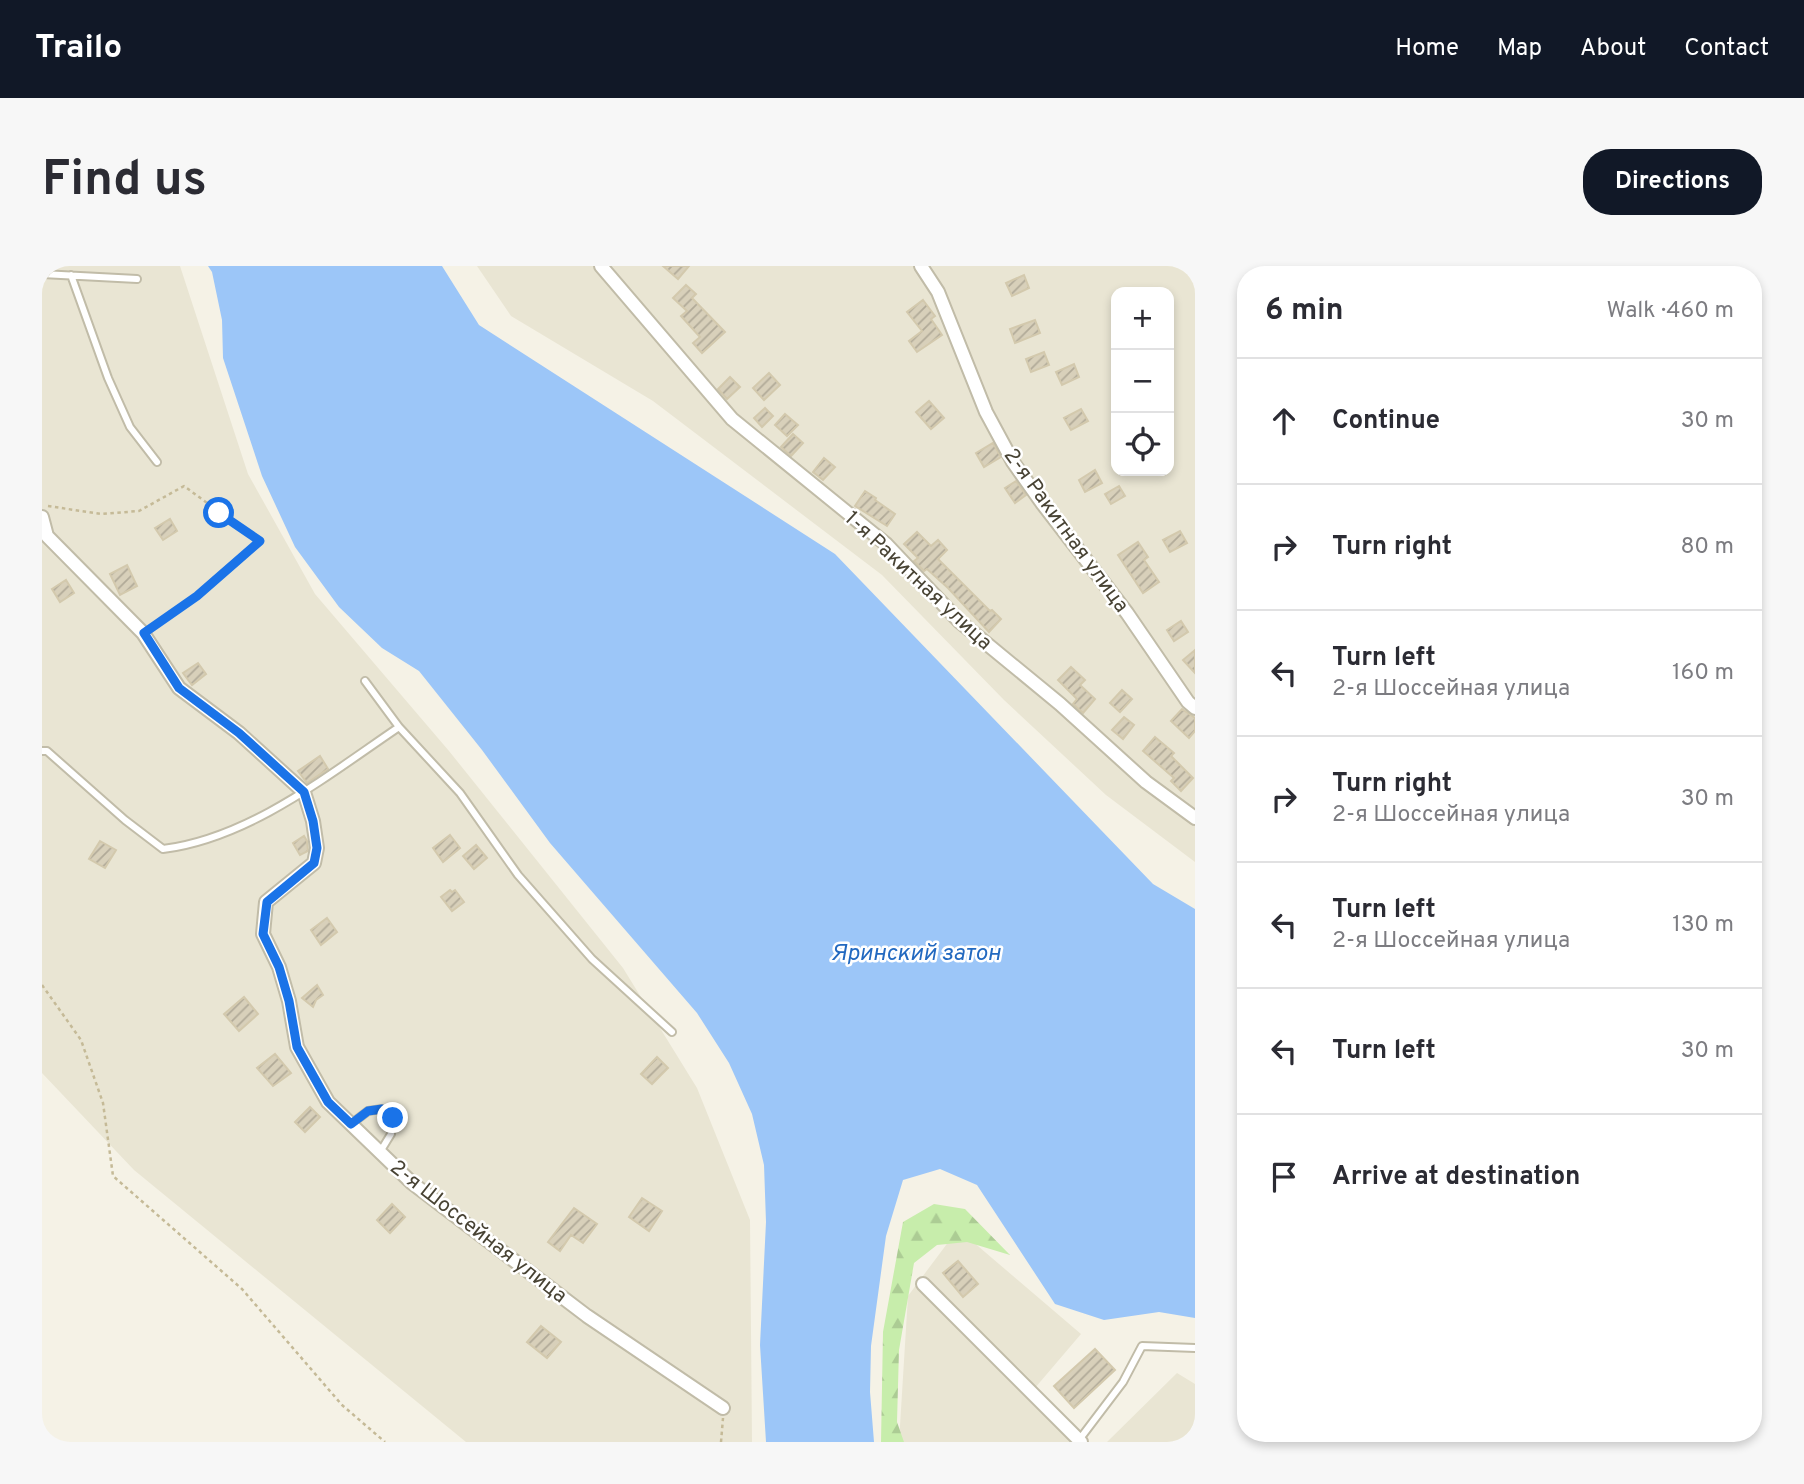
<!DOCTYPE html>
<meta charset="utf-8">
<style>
body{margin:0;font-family:Overpass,sans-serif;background:#f7f7f7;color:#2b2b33}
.controls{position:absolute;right:21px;top:21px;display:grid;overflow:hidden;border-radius:14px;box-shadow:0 4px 10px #0003}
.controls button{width:63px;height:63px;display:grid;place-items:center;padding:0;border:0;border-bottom:2px solid #e1e1e2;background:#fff;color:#2b2b33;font:35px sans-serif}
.stop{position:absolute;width:21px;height:21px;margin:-16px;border:5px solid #1a73e8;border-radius:50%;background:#fff}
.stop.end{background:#1a73e8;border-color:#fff;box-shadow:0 2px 7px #0008}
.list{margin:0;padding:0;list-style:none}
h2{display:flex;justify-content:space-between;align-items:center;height:91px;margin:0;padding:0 28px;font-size:30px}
h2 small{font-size:23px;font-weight:400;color:#7c7c81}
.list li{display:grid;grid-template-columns:46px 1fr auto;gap:21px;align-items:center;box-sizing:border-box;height:126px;padding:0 28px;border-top:2px solid #e1e1e2}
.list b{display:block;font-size:26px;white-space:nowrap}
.list p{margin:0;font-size:23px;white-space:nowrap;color:#7c7c81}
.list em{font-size:23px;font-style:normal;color:#7c7c81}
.icon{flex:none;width:38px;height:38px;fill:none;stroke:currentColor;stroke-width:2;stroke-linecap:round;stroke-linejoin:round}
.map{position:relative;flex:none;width:1153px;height:1176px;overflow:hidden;border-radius:28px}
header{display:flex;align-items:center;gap:42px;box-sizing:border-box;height:98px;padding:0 35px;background:#111827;color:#fff}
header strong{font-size:33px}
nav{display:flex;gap:38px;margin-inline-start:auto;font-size:24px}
.intro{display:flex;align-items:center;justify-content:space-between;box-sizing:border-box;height:168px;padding:0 42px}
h1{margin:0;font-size:49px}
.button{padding:18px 32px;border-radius:28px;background:#111827;color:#fff;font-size:24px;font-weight:700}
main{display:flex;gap:42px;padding:0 42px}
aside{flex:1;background:#fff;border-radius:28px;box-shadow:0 4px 10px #0003}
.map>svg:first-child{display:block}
</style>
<header>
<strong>Trailo</strong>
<nav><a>Home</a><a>Map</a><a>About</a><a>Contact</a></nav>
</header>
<div class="intro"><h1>Find us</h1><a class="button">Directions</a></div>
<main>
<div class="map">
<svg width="1153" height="1176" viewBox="0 0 1153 1176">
<defs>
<pattern id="forest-firs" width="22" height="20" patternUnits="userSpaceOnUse" patternTransform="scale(1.75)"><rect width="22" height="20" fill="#c7edab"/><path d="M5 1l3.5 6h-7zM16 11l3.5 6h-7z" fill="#accc94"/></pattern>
<pattern id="building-hatch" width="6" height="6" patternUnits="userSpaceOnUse" patternTransform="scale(1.75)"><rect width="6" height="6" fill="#d8d0ba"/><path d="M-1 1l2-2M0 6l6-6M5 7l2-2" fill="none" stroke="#b1aa98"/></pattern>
</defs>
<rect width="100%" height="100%" fill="#f5f2e6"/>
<path fill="#e9e5d3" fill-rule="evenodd" d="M0,0H138L206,208L273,328L407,485L581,702L655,822L708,954L710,1176H424L92,904L0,807Z
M435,0H1153V596L1064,529L962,434L840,309L611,135L469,50ZM1074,26H1127V205H1074Z
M916,963L1039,1068L987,1129L1031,1176H857L866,1030Z
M1135,1107L1153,1118V1176H1065Z"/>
<path fill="url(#forest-firs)" d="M892,938L923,943L968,989L925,976L895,979L872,997L857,1084L855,1156L862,1176H839L841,1066L861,956Z"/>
<path fill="#9cc6f8" d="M166,0H400L437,59L793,288L1111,618L1153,643V1052L1117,1046L1062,1054L1013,1038L935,919L898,903L861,914L844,970L829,1080L828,1126L832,1176H724L718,1079L724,956L722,899L710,848L687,797L655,747L508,577L440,484L377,405L340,382L297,341L253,281L220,210L181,92L180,54L170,6Z"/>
<path fill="url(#building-hatch)" stroke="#d3c9ad" stroke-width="2" d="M621,0H647L636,13Z
M982,9L987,22L970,30L964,17Z
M644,19L654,28L650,32L683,66L660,87L651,77L658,71L639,50L645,45L631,32Z
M881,34L893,50L889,53L900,69L875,86L867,75L880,65L865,46Z
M993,54L998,67L973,77L968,63Z
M1002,86L1007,99L989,106L984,93Z
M1032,98L1037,111L1020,119L1014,106Z
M727,107L738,119L722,134L711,122Z
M688,111L698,121L685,133L676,123Z
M887,135L902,152L889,163L874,146Z
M723,142L731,150L720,161L712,152Z
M1039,143L1046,155L1029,164L1022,152Z
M743,148L756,159L745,170L733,159Z
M751,168L761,177L749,190L739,181Z
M951,177L959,191L942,201L934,187Z
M782,192L793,201L781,214L771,206Z
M1053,204L1060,217L1043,226L1037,214Z
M974,215L984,229L973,237L963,222Z
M1077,220L1083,230L1069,238L1063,228Z
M823,225L834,232L833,234L853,248L845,260L813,240Z
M128,253L135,265L121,274L113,262Z
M1138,265L1145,277L1128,286L1121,274Z
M875,266L889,280L896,274L905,284L896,293L948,345L950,344L959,353L947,366L906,322L885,303L882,305L872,295L876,292L862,278Z
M1096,276L1106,291L1102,294L1117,316L1101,327L1076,289Z
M85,299L95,320L78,329L68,308Z
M24,314L32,327L18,336L10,323Z
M1139,355L1146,366L1132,375L1125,364Z
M1153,384V407L1141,394Z
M156,397L164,408L150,419L141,407Z
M1029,401L1043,414L1038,419L1053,433L1041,447L1031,438L1035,433L1016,414Z
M1080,424L1090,433L1078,446L1068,437Z
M1140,443L1153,452V465L1147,472L1129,455Z
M1082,451L1092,459L1081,473L1070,464Z
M1113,471L1132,487L1129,490L1151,512L1139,525L1129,515L1132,512L1101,485Z
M278,490L286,503L265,517L256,505Z
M408,569L418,582L401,596L391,582Z
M262,570L265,575L266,585L258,589L251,577Z
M58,575L74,584L63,602L47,593Z
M434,579L445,592L432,603L421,590Z
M408,624L410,626L413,624L422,636L410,645L399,631Z
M285,652L295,666L279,679L269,664Z
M275,719L281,729L274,734L271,741L260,732Z
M202,731L216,748L197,765L182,748Z
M233,788L249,807L231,820L215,802Z
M615,791L626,802L610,818L599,808Z
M268,841L278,851L263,866L253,856Z
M600,932L620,945L607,965L587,951Z
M350,938L363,951L348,967L335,954Z
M532,942L555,958L541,977L529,969L518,985L506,976Z
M916,995L936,1018L921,1031L901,1007Z
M499,1060L519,1076L505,1092L485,1076Z
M1053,1083L1073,1104L1032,1142L1012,1120Z"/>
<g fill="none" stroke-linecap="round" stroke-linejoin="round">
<defs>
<path id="service" d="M0,8L95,13
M29,9L66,112L88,161L115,196
M323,415L357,461L418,527L476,609L550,693L630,766
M0,485H5L83,554L121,583C208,572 286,509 357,461
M309,858L326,845L340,843L351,852L349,868L338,886
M1037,1174L1081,1116L1100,1080L1153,1082"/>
<path id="minor" d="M559,0L690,153L844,278L917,355L1018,438L1104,516L1153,552
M879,0L896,26L944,146L971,196L1000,237L1085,347L1146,436L1153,442
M0,251L5,270L101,367L137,422L197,467L262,526L271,555L275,582L272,597L224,636L221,668L237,701L247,735L255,781L286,836L370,917L545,1050L681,1142
M881,1018L1039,1176"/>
</defs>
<use href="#service" stroke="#c1bca8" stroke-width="10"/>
<use href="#minor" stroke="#c1bca8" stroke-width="16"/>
<path stroke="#c5ba97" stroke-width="2.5" stroke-dasharray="3.5 3.5" stroke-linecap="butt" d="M6,240L59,248L97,245L142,220L217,275L155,330L110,361
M0,719L39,774L61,837L71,910L200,1023L300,1139L343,1176
M679,1176L681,1152"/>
<use href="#service" stroke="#fff" stroke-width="6"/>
<use href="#minor" stroke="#fff" stroke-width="12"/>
</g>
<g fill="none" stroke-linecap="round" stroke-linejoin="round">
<path stroke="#1a73e8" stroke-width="9" d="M177,247L218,275L155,330L102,367L137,422L197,467L262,526L271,555L275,582L272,597L225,636L221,668L237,701L247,735L255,781L286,836L309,858L326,845L340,843L351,852"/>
</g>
<g text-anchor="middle" stroke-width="5" stroke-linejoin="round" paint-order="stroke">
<g font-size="21" fill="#484334" stroke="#fff">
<text transform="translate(1025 264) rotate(54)" y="7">2-я Ракитная улица</text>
<text transform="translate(877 314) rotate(43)" y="7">1-я Ракитная улица</text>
<text transform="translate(437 965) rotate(38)" y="7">2-я Шоссейная улица</text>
</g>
<g font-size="23" font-style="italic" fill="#2269c0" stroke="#fff">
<text x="874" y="694">Яринский затон</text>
</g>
</g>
</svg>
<div class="controls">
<button>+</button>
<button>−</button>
<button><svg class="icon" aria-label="locate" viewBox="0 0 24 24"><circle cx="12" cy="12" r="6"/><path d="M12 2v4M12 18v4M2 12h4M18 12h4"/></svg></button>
</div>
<div class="stop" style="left:177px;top:247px"></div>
<div class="stop end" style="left:351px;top:852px"></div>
</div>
<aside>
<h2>6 min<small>Walk · 460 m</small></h2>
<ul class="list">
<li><svg class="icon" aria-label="ahead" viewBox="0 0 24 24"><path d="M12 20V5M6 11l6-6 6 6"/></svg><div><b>Continue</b></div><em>30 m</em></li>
<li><svg class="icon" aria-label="right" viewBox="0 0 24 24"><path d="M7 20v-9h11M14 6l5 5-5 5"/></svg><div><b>Turn right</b></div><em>80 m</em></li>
<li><svg class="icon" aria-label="left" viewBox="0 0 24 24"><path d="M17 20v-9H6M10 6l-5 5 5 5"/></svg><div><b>Turn left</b><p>2-я Шоссейная улица</p></div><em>160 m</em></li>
<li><svg class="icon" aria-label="right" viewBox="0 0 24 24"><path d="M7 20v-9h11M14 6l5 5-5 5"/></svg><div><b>Turn right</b><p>2-я Шоссейная улица</p></div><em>30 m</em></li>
<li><svg class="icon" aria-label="left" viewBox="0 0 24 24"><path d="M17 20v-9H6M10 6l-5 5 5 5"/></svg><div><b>Turn left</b><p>2-я Шоссейная улица</p></div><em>130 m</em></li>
<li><svg class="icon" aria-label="left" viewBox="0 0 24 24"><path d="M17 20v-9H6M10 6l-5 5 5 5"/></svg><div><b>Turn left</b></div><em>30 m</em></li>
<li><svg class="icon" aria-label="arrive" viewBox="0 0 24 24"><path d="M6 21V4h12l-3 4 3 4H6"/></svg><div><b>Arrive at destination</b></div></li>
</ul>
</aside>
</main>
